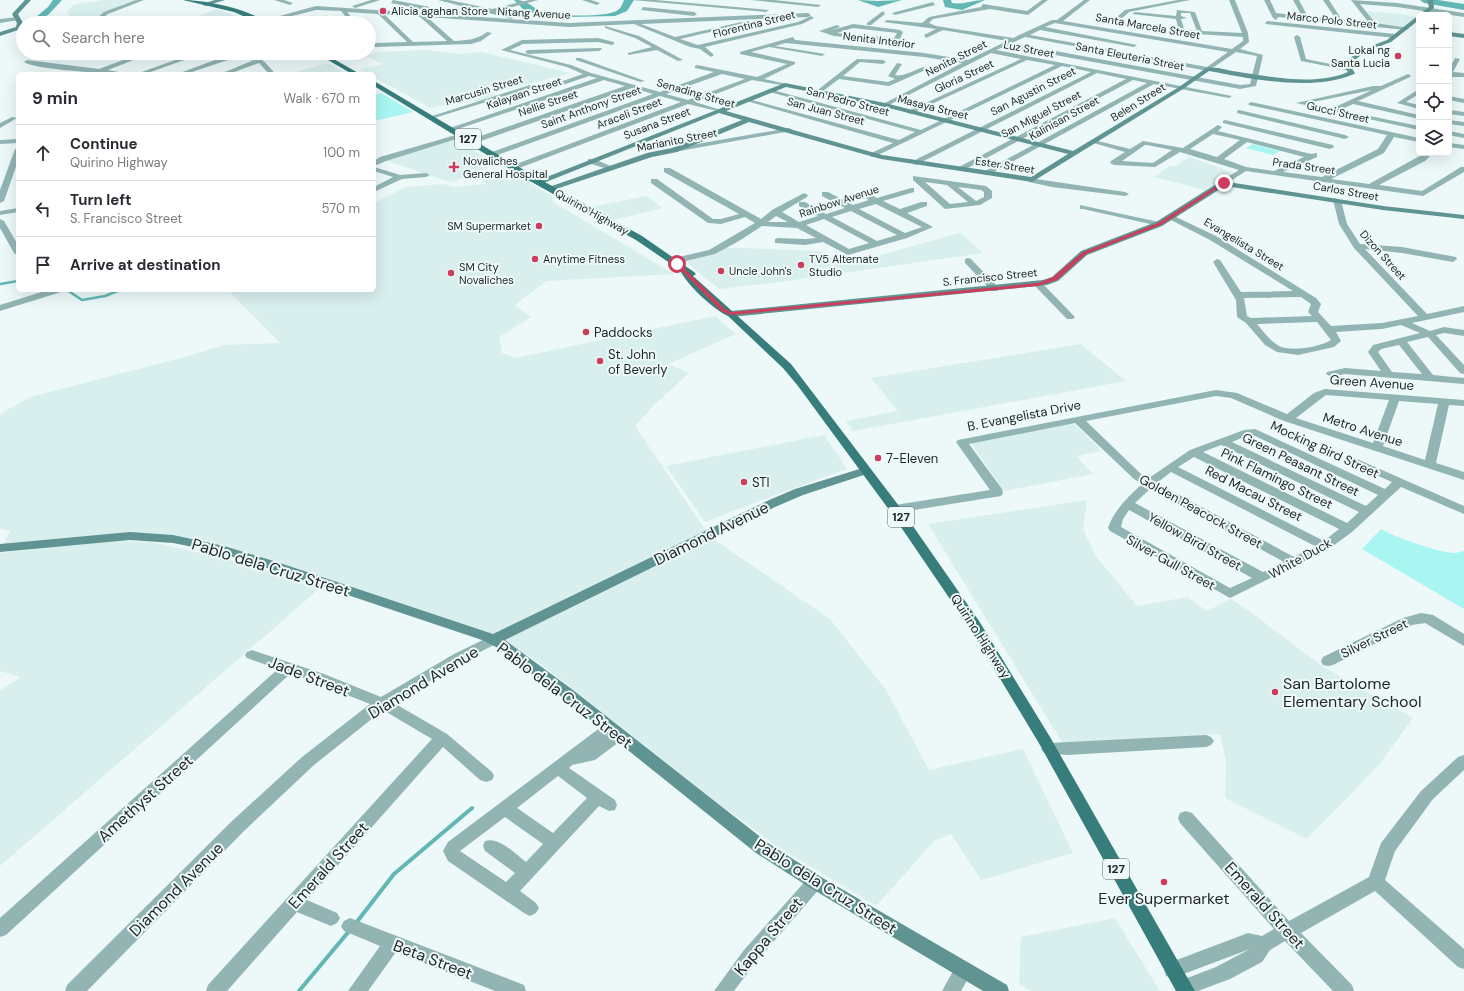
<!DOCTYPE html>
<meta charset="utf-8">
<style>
body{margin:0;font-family:"DM Sans",sans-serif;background:#f2f2f3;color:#2b2b33}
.controls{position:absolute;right:12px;top:12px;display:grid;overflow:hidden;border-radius:6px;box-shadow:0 4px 16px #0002}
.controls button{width:36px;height:36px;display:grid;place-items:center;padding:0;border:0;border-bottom:1px solid #e1e1e2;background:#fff;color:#2b2b33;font:20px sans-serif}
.stop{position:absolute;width:12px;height:12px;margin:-9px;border:3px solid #cc3d5c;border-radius:50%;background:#fff}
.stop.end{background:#cc3d5c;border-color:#fff;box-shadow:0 1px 4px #0008}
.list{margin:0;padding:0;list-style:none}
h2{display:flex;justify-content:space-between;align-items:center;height:52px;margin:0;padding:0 16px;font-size:17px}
h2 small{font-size:13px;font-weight:400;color:#7c7c81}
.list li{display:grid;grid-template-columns:26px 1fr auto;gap:12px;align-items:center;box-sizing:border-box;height:56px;padding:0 16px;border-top:1px solid #e1e1e2}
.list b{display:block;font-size:15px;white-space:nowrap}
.list p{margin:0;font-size:13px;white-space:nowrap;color:#7c7c81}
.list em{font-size:13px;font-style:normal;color:#7c7c81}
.icon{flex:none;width:22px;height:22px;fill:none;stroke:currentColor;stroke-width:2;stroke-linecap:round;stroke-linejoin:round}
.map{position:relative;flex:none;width:1464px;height:991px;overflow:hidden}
.search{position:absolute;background:#fff;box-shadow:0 4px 16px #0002;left:16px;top:16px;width:360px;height:44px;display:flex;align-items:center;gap:10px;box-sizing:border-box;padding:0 14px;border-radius:22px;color:#7c7c81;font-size:15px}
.panel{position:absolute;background:#fff;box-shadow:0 4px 16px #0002;left:16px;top:72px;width:360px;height:220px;border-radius:6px}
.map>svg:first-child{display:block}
</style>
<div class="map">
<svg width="1464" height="991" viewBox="0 0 1464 991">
<rect width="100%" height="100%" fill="#ecf9f8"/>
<path fill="#d8efee" d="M103,0H136L122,5L92,23H61L70,14L67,13L73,5Z
M217,9L248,20L231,23H178Z
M1363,11L1400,14L1417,17L1404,27L1374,24Z
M427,50L460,54L481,52L571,73L492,93L499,96L478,102L469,99L430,108L374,77V74H369L360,69L383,64L366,56L378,52Z
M328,63L346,74L292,73Z
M454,139L497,164L451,182L384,160Z
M1189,157L1235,173L1205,190L1154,177L1170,166H1176Z
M510,171L552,196L553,202L674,274L546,281L515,305L531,317L499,337L502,353L515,358L715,316L736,334L668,364L689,373L654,405L635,426L706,531L496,637L176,536L4,544L10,531L0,529V414L30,397L181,358L224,345L280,343L228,290H374V203L406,187L444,184L453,187L487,184L480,179Z
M646,196L663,208L613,220L592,207Z
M960,233L983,253L780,282L719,289L684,260L726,248H744L820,251L845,265Z
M1081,344L1126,381L853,431L846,421L898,411L871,378Z
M1073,423L1102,451L1076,456L1093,474L1004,491L971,443Z
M824,435L847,469L775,495L705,522L666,466Z
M1087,500L1083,529L1095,555L1137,606L1187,597L1207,611L1231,599L1252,613L1322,666L1413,718L1378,766L1307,839L1225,798L1226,761L1220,734L1065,747L928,524Z
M712,538L830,619L886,690L929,770L1023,749L1073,853L981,880L951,834L935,840L876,906L775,845L709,796L541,664L504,640Z
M125,541L151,542L215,556L258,568L319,589L0,866V691L21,677L0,671V553L64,545Z
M1115,918L1160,991H1031L1019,984L1021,937Z"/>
<path fill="#a9f5f2" d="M381,93L413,112L374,121V95Z
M1253,144L1280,151L1273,155L1246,148Z
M1381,529C1394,537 1440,553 1455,553C1458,553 1461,551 1464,551V609L1362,549Z"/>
<path fill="#62b7b4" d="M53,0H62L48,15L42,18L55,23C48,23 40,23 36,17L48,7Z
M514,0C529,0 531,8 544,12C557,16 607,18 618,10C621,8 623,3 624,0H634L627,11L615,16L568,17L526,12Z"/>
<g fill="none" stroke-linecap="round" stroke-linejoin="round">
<path stroke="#62b7b4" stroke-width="2.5" d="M0,284L18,281
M67,290L82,300L105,296L120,290"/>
<path stroke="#62b7b4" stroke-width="4" d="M356,923L394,874L472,808
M299,991L350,930"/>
<path fill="#62b7b4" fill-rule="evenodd" d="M858,0L878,1L902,0L878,7Z
M943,0H951L952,3C963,5 973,0 985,0L962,10L945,7Z
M1420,0H1438L1464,4V10L1424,3Z"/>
<path fill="#92b5b3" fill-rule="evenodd" d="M136,0H144L108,14L97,23H91L104,12Z
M274,0H284L293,3L290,5Z
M371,0H380L355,8L352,6Z
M393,0L430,7L433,9L430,11L391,3Z
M438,0H449L492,9L529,0H538L498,11L514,16L512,19Z
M582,0H591L600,3L597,5Z
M632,0H656L769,10L766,12Z
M751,0H774L821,5L818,7Z
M1042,0H1048L1028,15L990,9L933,19L929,23L936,26L1013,38L1052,20H1057L1084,0H1090L1063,21L1232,49L1243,41V37L1182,33L1179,31L1176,19L1132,14L1135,12L1176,16L1177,10L1195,12L1202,31L1242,33L1229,0H1235L1248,33L1249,42L1240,49L1263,55L1256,86L1240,89L1006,46L996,50L1232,96L1229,98L1154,84L988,175H985V171L1147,83L1133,80L962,171H959V167L1126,79L1097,73L916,165L912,163L913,161L1091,72L1062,66L874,157H871V153L893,143L743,100L748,99L899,140L915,132L766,91L769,89L921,130L1055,65L1027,60L910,114L908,113V111L1021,59L991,53L885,107L882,105L883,104L962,63L924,57L786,43L775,46L825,54L822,56L769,47L751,52L795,62V64L764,79L787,84V86L752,80L695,102L721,110V112L688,104L514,170H511V166L681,102L660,96L492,157L488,155L489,153L653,94L632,88L472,144H469V140L625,86L604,80L452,131L450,130V128L597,78L589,76L548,90L532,88L434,118L429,117L530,85L548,86L583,74L567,67L501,50L522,40L598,38L614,42V44L612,45L598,42L523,44L510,50L571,65L591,73L660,92L714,72L695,68V66L697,65L757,77L787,64L740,54V52L793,37L795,40L924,53L968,60L1007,41L943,30L926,38L924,35L936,29L884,22L887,20L922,23L929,17L981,7L983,4L1027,11ZM1181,13H1190L1197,31L1184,29L1181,19L1187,18L1181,16ZM1055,23L1228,52L1207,67L1030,35L1040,30L1134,47L1137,45L1045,27ZM1025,37L1208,71L1236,52L1257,56L1250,84L1240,85L1012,43ZM722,74L745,79L688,100L666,94Z
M1178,0H1190L1129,12L1118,22L1152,27L1154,30L1110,23L1125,10Z
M1264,0H1270L1276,13L1302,16L1293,0H1299L1308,17L1336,19L1323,0H1329L1342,20L1369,23L1351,0L1397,3L1464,13V17L1397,7L1360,4L1375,23L1409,28L1406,30L1278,17L1276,20L1273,18Z
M933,2L935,5L895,15L892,13Z
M316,6L569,23L808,13L811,15L808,17L641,24L675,37L746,21L749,23L680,39L698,45L798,22L811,16L814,18L802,24L705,47L714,55L711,57L700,49L690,47L634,24L569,27L427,17L454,41C468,40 476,40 487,32L492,33L481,41L471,44L375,47L369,44V39L376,43L407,42L378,14L347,12L357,23H351L341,11L316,10L264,23L258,22ZM384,14L420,17L447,41L413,42Z
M643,7L694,12L697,14L694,16L641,10Z
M883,11L885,14L871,25H867V23Z
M17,17L19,20L0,23V19Z
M1267,21L1395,34L1398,36L1395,38L1265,24Z
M853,24L900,30L903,32L899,41L894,42L834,36L819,31L837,25L840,27L829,31ZM853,28L897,33L894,38L837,33Z
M605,26L639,36L683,60L678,61L657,50L628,55V53L652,47L635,38L605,28Z
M1297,35L1300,37L1306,59L1350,68L1347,70L1301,61L1294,37Z
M601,48L602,49L599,51L528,54L525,52L528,50Z
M142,53H151L108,70L129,74C112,74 35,70 24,62L27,60L99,69Z
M195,53H204L145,74H136Z
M234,53C255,53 263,58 275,74H269L259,63L229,74H220L254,60L240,56L186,74H177Z
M576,58H580L645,81L640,82L576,60Z
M1455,58L1460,59L1453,72L1464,73V77H1449V69Z
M857,59L883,60L886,62L883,64L860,62L843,76L888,82L895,79L888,76L897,63L902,64L895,75C907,78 922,63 930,68L889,86L839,79L823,91H819V89Z
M1408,74L1411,76L1410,77L1358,101L1419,115V119L1353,104L1340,110L1419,126V130L1296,103L1373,86H1381ZM1372,90L1333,108L1308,103Z
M1419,89V94L1406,102L1419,105V109L1397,103Z
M1449,96L1464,99V103L1449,100Z
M1251,102L1419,138V142L1394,137L1384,153L1331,179L1369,184L1425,153H1433L1425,161L1379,185L1422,191L1461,167H1464V172L1423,196L1246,171L1224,185H1221V181L1239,170L1180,152L1155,167L1114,165L1110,163L1111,161L1125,152L1090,142L1094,140L1130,149L1143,141L1183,148L1218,125L1222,127L1218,131L1311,154L1317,153V157L1283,172L1322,177L1378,149L1387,135L1249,105L1248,104ZM1213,134L1240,140L1217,157L1190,149ZM1247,142L1304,157L1274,171L1246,167L1224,159ZM1145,145H1147L1172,150L1153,163L1122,161Z
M1239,110L1345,135L1349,137L1345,139L1237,113V111Z
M1449,110L1464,112V116L1449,114Z
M12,117L17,118L0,128V123Z
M1225,120L1333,145L1334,147L1330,149L1223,123V121Z
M1449,120L1464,122V126L1449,124Z
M789,128L793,130L791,131L674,152L670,150L674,148Z
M1449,131L1464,134V138L1449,135Z
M459,134L466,136L386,161L374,166V161L380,157Z
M18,139V143L0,144V140Z
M1449,143L1464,145V149L1449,147Z
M15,149H18V161L4,201L0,203V190Z
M588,159H594L615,168L611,170L588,163Z
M374,167L400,175L426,173L430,175L426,177L402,179L374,192V187L393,177L374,171Z
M664,168H670L761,219L772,210L804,193L808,195L807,197L782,212L799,222L818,216L799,206V202H805L826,214L845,208L822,196V192H828L853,205L869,200L860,196V192H866L877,198L911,188H914V192L883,201L900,209L921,202H927V206L907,213L933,227L907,238L848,255L823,242L805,245L775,243V239L778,238L805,239L816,238L797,228L762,226L739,241L715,254L673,264L670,263V259L709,250L755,223L745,217L721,224L708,223L651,183V179H657L713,219H721L739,214L664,172ZM876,204L922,227L905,233L859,209ZM851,211L897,235L877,241L832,217ZM776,216L788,222H768ZM824,219L869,243L849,249L806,225Z
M913,176L986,186L992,191V198L980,205L945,209L913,180ZM925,182L947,185L968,202L950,204ZM958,187L981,190L984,192V197L976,201Z
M1029,178L1125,192L1129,194L1125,196L1052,187L1029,182Z
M1334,198L1341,200L1347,224L1360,244L1402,247L1456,257L1457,259L1453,262L1402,253L1365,249L1427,314L1464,306V312L1412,323L1430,331L1444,327L1464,330V336L1444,333L1436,335L1464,365V374L1460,373L1428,337L1407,342L1433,375L1464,378V384L1345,374L1331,377L1326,374L1327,372L1345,368L1381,371L1368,352L1373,345L1420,333L1401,325L1382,329L1336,332L1341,341L1334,347L1298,355L1277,352L1265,345L1246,323L1237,317L1236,300L1213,262L1217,259L1220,260L1241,292L1293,291L1210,240L1167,218L1168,216H1174L1216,236L1316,298L1321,304L1318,312L1331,326L1382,323L1418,316L1354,248L1339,224L1333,200ZM1301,297L1311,304L1308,312L1312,316L1251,318L1247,316L1244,298ZM1317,322L1331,340C1320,347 1291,352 1279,346C1270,341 1263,331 1257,324ZM1399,345L1422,374L1392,372L1378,352L1381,349Z
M1080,205L1159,222L1163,224L1159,226L1083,209H1080Z
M18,208V212L0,215V211Z
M0,219L4,221L18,245V256L14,253L0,228Z
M968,258L971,259L998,287V291H992L965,263V259Z
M1038,281L1041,282L1073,315L1075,317L1073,319H1067L1035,286L1033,284Z
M48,290H63L61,292L0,311V305Z
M1325,389L1464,400V406L1449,405L1436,463L1464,472V480L1284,421L1231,398L1216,396L1086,421L1142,475L1149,478L1190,450L1244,430L1255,429L1385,489L1392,482L1349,463L1347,461L1353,458L1357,459L1464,506V514L1401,487L1352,532L1329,549L1230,598L1110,531L1108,528C1114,510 1128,497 1142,484L1134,479L1075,423L969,444L1002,489L1003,493L1001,496L895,513L889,509L895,505L990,490L956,442L958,440L1216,390L1237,393L1287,414L1314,393ZM1326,395L1389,400L1373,443L1296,418ZM1399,401L1438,404L1425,460L1383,446ZM1249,435H1253L1378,495L1366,506L1232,442ZM1221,445L1359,512L1347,523L1203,452ZM1194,457L1339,529L1324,541L1178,467ZM1171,472L1315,546L1294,557L1157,483ZM1150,489L1284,562L1263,572L1135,503ZM1129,510L1252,578L1230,588L1121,527L1123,519Z
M1421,613L1433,615L1464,634V646L1425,623L1412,625L1333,665L1328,666L1323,665L1321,661L1323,657L1403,618Z
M493,635L498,637L500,640L498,643L464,660L394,703L447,734L492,772L494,776L492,780L486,782L480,780L443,747L307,900L337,913L340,918L337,923L331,926L297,912L227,991H206L208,985L432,739L383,710L314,765L243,832L87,991H65L67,985L231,822L302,757L370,704L291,673L6,935L0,937V918L278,669L247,658L245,655L247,652L252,650L324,674L381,697L454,654Z
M610,722L615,724L617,730L623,731L626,735L623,739L595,760L572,765L569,768L615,800L617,805L615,810L609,811L599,806L520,891L536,903L539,908L536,913L530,916L524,913L448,861L443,851L448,842L605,724ZM558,776L587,798L553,833L517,808ZM505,817L543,844L526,862C515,854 499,836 485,841L483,846L485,851L515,873L506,882L460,851Z
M1206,735L1211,737L1214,741L1211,745L1206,747L1067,755L1044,753L1041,749L1044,745L1049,743Z
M1464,755V770L1433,799L1395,851L1385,880L1464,949V969L1458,967L1375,891L1301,933L1352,985L1354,991H1333L1285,941L1270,950L1262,962L1230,979L1198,991H1176L1175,988L1177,982L1216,967L1250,949L1173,978L1166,976L1164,970L1166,964L1248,933L1262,936L1274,929L1180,823L1178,818L1180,813L1186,811L1192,813L1289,921L1369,877L1381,843L1421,791L1458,757Z
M815,875L821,877L824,882L821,887L756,962L734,991H714L744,950L809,877Z
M350,918L524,985L526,991H495L396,952L368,991H348L380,946L344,931L341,926L344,921Z
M964,962L971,964L973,970L961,991H942L957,964Z"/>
<path fill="#609492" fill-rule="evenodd" d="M25,0H31L18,14L23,23L21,29L0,36V32L16,27L17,23L12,14Z
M215,0H225L205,6L202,4Z
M1427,0H1433L1434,8L1425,15H1419V20L1391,42L1367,51L1349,64L1355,73L1354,74C1313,92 1252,79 1209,71L1183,89L1032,182L881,159L749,122L677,152L652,157L553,190L546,188L647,153L672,148L742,120L719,113L541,184L534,182L785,83L885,103L1073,151L1179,87L1206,68C1216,66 1229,71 1239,72C1273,77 1316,86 1348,72L1342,64L1343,63L1363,49L1387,40L1429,7ZM786,87L885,107L1068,154L1031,177L882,155L726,111Z
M1449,32L1464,34V38L1449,36Z
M1221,181L1383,206L1464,215V219L1383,210L1225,186L1162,226L1087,255L1058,281L1047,285L731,317L726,314L731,311L1043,280L1052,277L1081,251L1156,222Z
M866,467L872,471L870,473L803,495L775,507L505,640L573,690L768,843L821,877L1007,985L1009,991H983L809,887L756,853L563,698L500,649L482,640L270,569L218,552L173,543L130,540L0,552V544L130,532L173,535L224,546L280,563L493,634L767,501L795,489Z"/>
<path fill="#377d7b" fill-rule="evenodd" d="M183,0C206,0 249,9 267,23H259L234,12Z
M316,53H323L360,74H352Z
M374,81L534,176L642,236L694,272L696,274L693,276L791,364L899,506L979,621L1050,737L1195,991H1176L1040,745L969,627L890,511L798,386L783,368L728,316C713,309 687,285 680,270L636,240L528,180L374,86Z"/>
</g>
<path fill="#cc3d5c" d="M1223,182L1226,183L1161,225L1086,254L1057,280L1038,286L731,315L721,311L675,264L679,263L725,309L732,312L1038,283L1053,277L1083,252L1158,223Z"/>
<g fill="#cc3d5c" stroke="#ecf9f8" stroke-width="1.5">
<circle cx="383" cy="11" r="4"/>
<circle cx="1398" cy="56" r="4"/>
<path d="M452 161h4v4h4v4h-4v4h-4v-4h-4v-4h4z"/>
<circle cx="539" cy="226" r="4"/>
<circle cx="535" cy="259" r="4"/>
<circle cx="801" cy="265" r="4"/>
<circle cx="721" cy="271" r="4"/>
<circle cx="451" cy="273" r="4"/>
<circle cx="586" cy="332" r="4"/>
<circle cx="600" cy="361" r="4"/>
<circle cx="878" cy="458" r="4"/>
<circle cx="744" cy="482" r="4"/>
<circle cx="1275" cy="692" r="4"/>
<circle cx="1164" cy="882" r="4"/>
</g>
<g text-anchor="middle" stroke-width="4" stroke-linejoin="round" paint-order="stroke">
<g font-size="11" fill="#1f2424" stroke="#ecf9f8" text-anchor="start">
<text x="391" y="15">Alicia agahan Store</text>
<text x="1390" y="54" text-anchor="end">Lokal ng<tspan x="1390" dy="13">Santa Lucia</tspan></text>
<text x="463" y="165">Novaliches<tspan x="463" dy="13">General Hospital</tspan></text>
<text x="531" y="230" text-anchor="end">SM Supermarket</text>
<text x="543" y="263">Anytime Fitness</text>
<text x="809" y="263">TV5 Alternate<tspan x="809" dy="13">Studio</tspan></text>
<text x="459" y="271">SM City<tspan x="459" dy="13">Novaliches</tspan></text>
<text x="729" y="275">Uncle John's</text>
</g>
<g font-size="11" fill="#1f2424" stroke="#ecf9f8">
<text transform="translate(534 13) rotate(3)" y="4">Nitang Avenue</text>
<text transform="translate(1332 20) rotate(6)" y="4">Marco Polo Street</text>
<text transform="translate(754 24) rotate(-14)" y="4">Florentina Street</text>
<text transform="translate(1148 26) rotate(10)" y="4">Santa Marcela Street</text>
<text transform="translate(879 40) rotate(7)" y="4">Nenita Interior</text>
<text transform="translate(1029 49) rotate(11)" y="4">Luz Street</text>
<text transform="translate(1130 56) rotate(11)" y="4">Santa Eleuteria Street</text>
<text transform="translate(956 58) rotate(-27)" y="4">Nenita Street</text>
<text transform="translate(964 76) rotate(-25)" y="4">Gloria Street</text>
<text transform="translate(484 90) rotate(-17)" y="4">Marcusin Street</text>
<text transform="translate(1033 91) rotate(-27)" y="4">San Agustin Street</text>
<text transform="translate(524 93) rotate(-19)" y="4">Kalayaan Street</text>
<text transform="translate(696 93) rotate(16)" y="4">Senading Street</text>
<text transform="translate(848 101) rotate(15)" y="4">San Pedro Street</text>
<text transform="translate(1138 102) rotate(-32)" y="4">Belen Street</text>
<text transform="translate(548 103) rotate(-19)" y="4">Nellie Street</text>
<text transform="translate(591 107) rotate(-20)" y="4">Saint Anthony Street</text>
<text transform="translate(933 107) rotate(14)" y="4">Masaya Street</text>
<text transform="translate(826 111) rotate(15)" y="4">San Juan Street</text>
<text transform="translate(1338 112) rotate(13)" y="4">Gucci Street</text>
<text transform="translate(629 113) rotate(-21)" y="4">Araceli Street</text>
<text transform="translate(1041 114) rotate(-28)" y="4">San Miguel Street</text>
<text transform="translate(1064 118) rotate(-29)" y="4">Kalinisan Street</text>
<text transform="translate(657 123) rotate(-21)" y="4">Susana Street</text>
<text transform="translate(677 140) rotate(-11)" y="4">Marianito Street</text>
<text transform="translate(1005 165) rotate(9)" y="4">Ester Street</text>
<text transform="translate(1304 166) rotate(8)" y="4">Prada Street</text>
<text transform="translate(1346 191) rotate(10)" y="4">Carlos Street</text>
<text transform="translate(839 201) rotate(-18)" y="4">Rainbow Avenue</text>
<text transform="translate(592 212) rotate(29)" y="4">Quirino Highway</text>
<text transform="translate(1244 244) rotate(31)" y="4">Evangelista Street</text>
<text transform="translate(1383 255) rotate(48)" y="4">Dizon Street</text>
<text transform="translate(990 277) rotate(-6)" y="4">S. Francisco Street</text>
</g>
<g fill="#ecf9f8" stroke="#5c6464" stroke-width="1">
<rect x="455" y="129" width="26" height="20" rx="3"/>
<rect x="888" y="507" width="26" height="20" rx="3"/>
<rect x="1103" y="859" width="26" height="20" rx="3"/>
</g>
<g font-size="12" font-weight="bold" fill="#1f2424">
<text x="468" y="143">127</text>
<text x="901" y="521">127</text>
<text x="1116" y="873">127</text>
</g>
<g font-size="13" fill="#1f2424" stroke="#ecf9f8" text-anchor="start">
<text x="594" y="337">Paddocks</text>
<text x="608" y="359">St. John<tspan x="608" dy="15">of Beverly</tspan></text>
<text x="886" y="463">7-Eleven</text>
<text x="752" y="487">STI</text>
</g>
<g font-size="13" fill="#1f2424" stroke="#ecf9f8">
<text transform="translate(1372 382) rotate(4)" y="5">Green Avenue</text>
<text transform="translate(1024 415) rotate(-11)" y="5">B. Evangelista Drive</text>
<text transform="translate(1363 429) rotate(18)" y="5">Metro Avenue</text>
<text transform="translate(1325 449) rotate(25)" y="5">Mocking Bird Street</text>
<text transform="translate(1301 464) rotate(26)" y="5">Green Peasant Street</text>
<text transform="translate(1277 478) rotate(26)" y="5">Pink Flamingo Street</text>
<text transform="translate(1254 493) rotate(27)" y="5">Red Macau Street</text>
<text transform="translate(1201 511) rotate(29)" y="5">Golden Peacock Street</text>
<text transform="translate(1195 541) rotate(29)" y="5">Yellow Bird Street</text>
<text transform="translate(1300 558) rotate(-29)" y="5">White Duck</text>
<text transform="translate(1171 562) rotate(29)" y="5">Silver Gull Street</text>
<text transform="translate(981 636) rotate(57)" y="5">Quirino Highway</text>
<text transform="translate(1374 638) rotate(-26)" y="5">Silver Street</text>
</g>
<g font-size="16" fill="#1f2424" stroke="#ecf9f8">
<text transform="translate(711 533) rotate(-26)" y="6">Diamond Avenue</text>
<text transform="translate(271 567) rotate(17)" y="6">Pablo dela Cruz Street</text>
<text transform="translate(309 676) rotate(21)" y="6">Jade Street</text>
<text transform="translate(423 682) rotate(-31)" y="6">Diamond Avenue</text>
<text transform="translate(565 695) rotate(37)" y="6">Pablo dela Cruz Street</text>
<text transform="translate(145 798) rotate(-42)" y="6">Amethyst Street</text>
<text transform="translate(328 865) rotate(-48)" y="6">Emerald Street</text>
<text transform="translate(826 886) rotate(32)" y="6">Pablo dela Cruz Street</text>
<text transform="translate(176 889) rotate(-45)" y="6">Diamond Avenue</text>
<text transform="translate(1265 905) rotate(48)" y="6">Emerald Street</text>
<text transform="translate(768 936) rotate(-50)" y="6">Kappa Street</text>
<text transform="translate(433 959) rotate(21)" y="6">Beta Street</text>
</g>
<g font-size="16" fill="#1f2424" stroke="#ecf9f8" text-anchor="start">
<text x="1283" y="689">San Bartolome<tspan x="1283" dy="18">Elementary School</tspan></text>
<text x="1164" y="904" text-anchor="middle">Ever Supermarket</text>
</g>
</g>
</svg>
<div class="controls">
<button>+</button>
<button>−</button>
<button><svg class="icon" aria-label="locate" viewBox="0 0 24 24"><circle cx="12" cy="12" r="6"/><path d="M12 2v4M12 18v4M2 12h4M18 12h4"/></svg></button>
<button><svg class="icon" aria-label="layers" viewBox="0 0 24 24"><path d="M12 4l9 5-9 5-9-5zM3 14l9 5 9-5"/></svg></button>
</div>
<div class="stop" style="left:677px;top:264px"></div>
<div class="stop end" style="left:1224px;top:183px"></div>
<div class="search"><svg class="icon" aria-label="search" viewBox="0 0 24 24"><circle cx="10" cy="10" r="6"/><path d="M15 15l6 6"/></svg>Search here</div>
<section class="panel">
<h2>9 min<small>Walk · 670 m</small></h2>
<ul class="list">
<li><svg class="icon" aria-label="ahead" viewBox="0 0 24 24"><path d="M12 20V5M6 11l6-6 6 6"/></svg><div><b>Continue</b><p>Quirino Highway</p></div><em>100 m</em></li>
<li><svg class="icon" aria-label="left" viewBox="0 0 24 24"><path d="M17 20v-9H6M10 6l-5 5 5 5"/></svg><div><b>Turn left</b><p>S. Francisco Street</p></div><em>570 m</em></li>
<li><svg class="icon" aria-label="arrive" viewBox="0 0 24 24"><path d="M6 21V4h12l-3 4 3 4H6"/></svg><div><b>Arrive at destination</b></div></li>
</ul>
</section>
</div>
